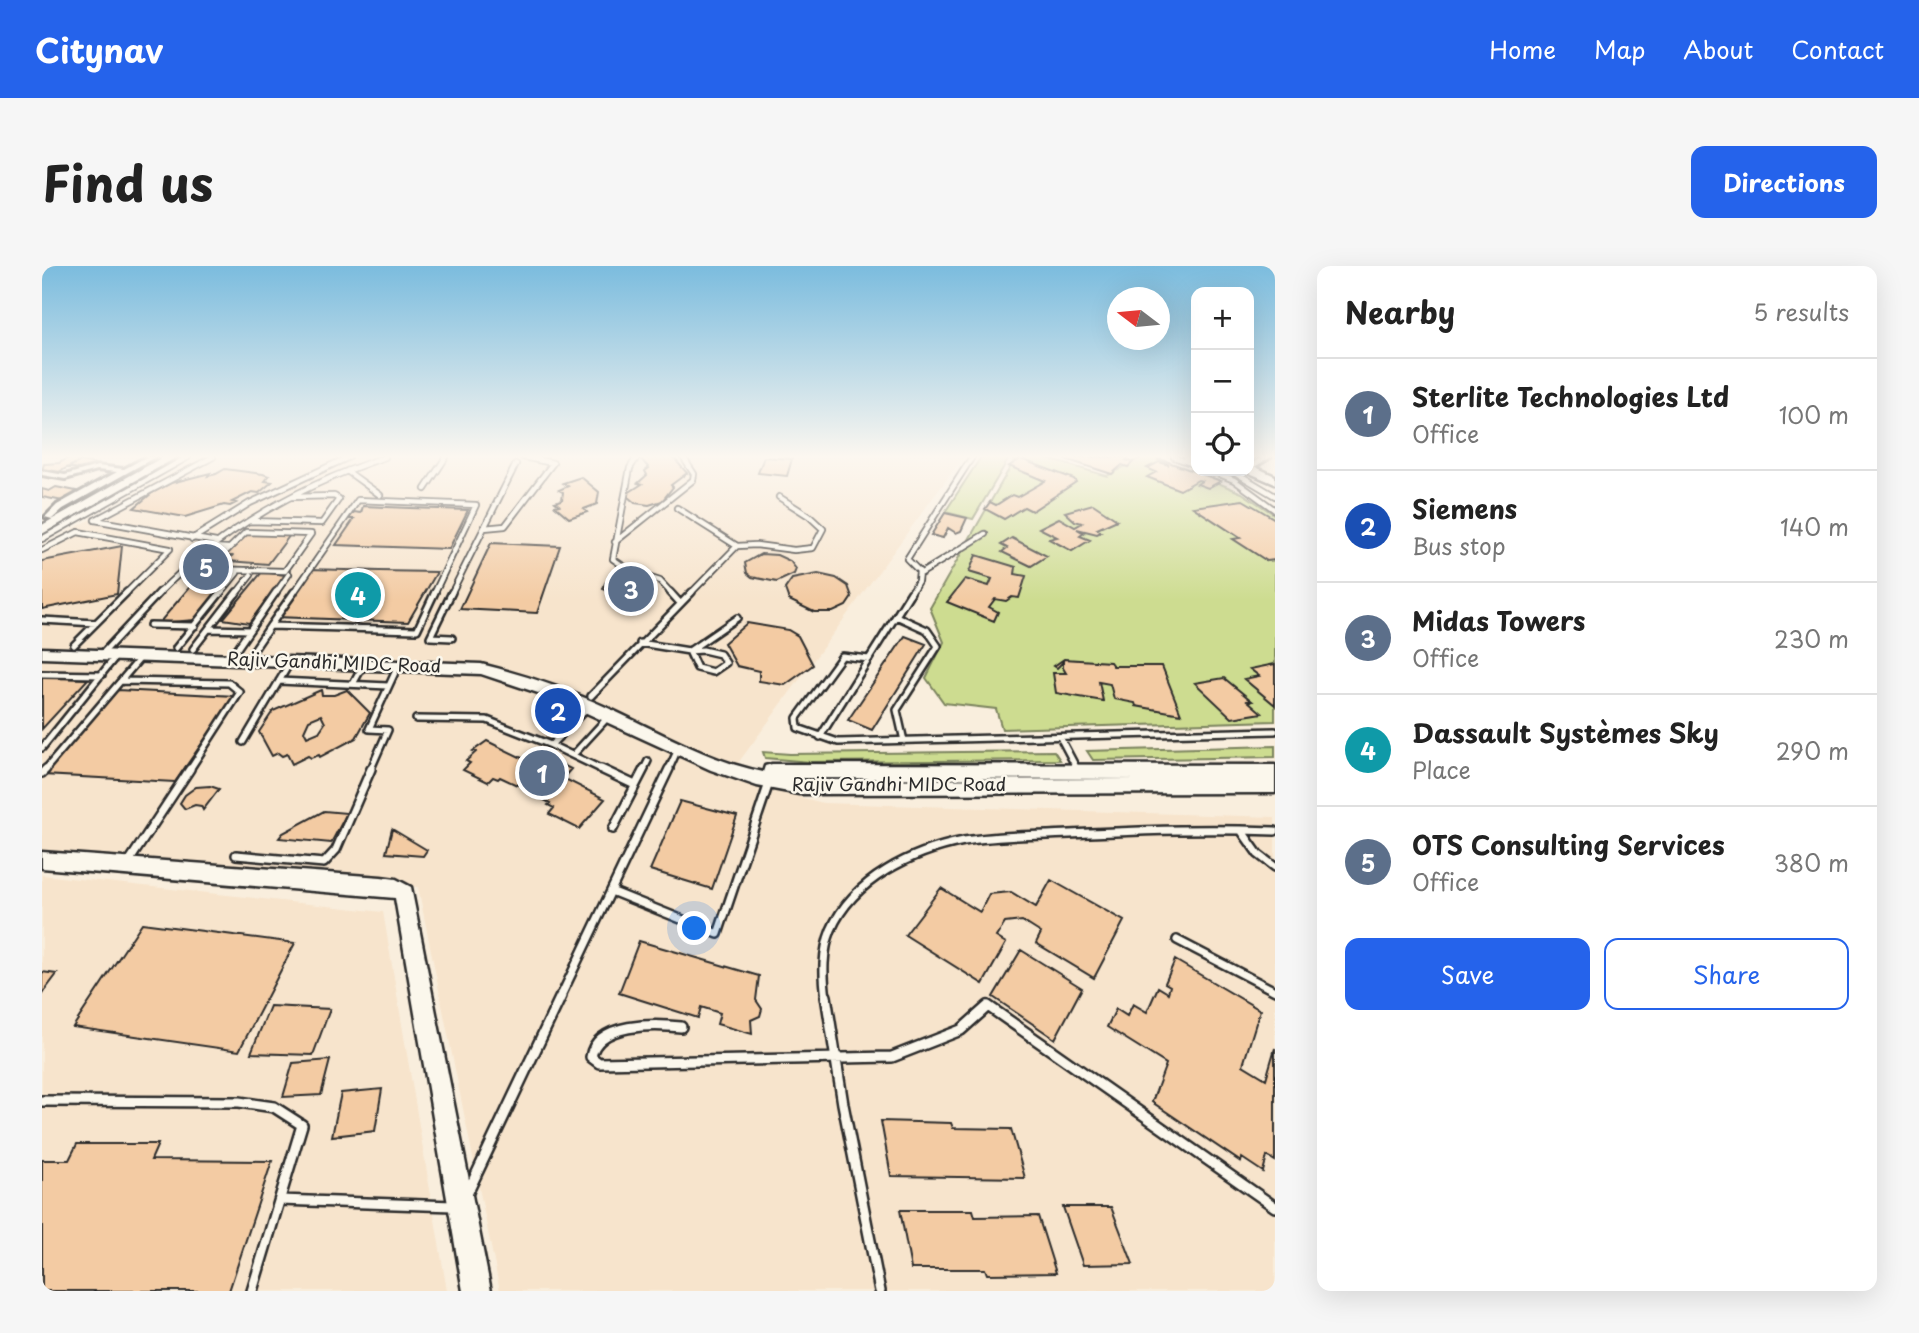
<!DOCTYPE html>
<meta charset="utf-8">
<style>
body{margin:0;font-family:"Playpen Sans",sans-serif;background:#f6f6f6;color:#222}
.controls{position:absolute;right:21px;top:21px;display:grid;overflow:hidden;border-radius:14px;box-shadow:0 7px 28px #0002}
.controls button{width:63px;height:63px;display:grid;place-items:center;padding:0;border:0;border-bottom:2px solid #e0e0e0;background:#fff;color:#222;font:35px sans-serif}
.compass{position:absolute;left:1065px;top:21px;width:63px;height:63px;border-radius:50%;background:#fff;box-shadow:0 7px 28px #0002;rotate:286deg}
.you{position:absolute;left:653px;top:663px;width:24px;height:24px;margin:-18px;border:5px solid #fff;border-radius:50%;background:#1a73e8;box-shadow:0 0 0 10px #1a73e833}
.badge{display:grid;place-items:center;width:46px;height:46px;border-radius:50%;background:#2563eb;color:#fff;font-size:23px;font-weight:700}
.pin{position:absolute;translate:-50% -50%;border:4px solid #fff;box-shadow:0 2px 7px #0006}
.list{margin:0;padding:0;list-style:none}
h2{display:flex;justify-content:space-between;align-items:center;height:91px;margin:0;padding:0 28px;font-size:30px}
h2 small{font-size:23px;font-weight:400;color:#767676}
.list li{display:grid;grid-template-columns:46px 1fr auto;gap:21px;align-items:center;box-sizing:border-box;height:112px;padding:0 28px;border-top:2px solid #e0e0e0}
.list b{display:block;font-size:26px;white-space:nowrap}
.list p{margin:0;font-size:23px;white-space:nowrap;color:#767676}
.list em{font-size:23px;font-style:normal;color:#767676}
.actions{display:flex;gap:14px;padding:21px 28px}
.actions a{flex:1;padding:16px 0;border:2px solid #2563eb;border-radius:14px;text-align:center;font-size:24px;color:#2563eb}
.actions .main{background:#2563eb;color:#fff}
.icon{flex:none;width:38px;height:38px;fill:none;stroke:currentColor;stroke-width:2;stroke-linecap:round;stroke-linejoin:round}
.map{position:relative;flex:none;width:1233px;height:1025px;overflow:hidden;border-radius:14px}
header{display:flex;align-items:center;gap:42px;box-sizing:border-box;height:98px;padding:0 35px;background:#2563eb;color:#fff}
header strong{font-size:33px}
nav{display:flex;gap:38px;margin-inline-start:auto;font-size:24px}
.intro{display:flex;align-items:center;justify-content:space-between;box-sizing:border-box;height:168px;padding:0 42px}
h1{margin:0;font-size:49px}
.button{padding:18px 32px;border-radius:14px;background:#2563eb;color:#fff;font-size:24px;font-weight:700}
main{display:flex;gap:42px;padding:0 42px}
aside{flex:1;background:#fff;border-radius:14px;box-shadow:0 7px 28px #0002}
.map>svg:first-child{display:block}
</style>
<header>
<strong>Citynav</strong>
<nav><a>Home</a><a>Map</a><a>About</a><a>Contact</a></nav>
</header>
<div class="intro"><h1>Find us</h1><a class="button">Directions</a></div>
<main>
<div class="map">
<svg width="1233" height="1025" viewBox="0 0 1233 1025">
<rect width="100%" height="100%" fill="#f9eedd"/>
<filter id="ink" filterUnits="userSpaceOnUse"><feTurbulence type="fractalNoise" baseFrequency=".0143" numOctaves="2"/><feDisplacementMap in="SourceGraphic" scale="14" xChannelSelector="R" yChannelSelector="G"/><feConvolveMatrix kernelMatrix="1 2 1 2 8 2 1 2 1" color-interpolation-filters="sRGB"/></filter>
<g filter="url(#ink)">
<path fill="#f7e4cc" d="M157,191H921L685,512L781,537L1233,551V1025H458L376,621L0,584V281Z
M0,609L341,646L405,1025H0Z"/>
<path fill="#cddc90" stroke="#7c845e" stroke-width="2" d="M939,191L967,192L931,253L903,246Z
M974,191H999L1065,210L1100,191H1114L1200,227L1233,249V455L960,463L954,443L902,437L884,412L902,376L888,342Z
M1233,480V491L1051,494L1045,485Z
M1012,485L1018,494L768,496L723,492L721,486L748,488Z"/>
<path fill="#f3cba3" stroke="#2b2b2b" stroke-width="2" fill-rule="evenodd" d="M28,191H46L17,206L0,204L2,198L17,197Z
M597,191H631L645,207L629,219L631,221L620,235L607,239L593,237L586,231V227L600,218L596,217L605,209L603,205L607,202Z
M722,191L750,193L745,210L716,207Z
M1017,191H1088L1084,194L1091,196L1086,201L1080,199L1070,208Z
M979,193L1032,213L1034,216L990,245L982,241L962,253L943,243L948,236L954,239L970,229L975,231L1003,215L967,200Z
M1118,193L1179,215L1166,222L1155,218L1160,215L1156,214L1138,224L1105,211L1114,206L1105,202L1117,196L1127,199L1116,194Z
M39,195L54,198L42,204L27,201Z
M183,203L221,208L227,210L223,215L230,216L217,227L210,226L190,236L194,237L188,240L182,239L143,251L92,242L110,227L129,217L168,207L166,210L174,208Z
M539,211L557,226L555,238L542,243L545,246L527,252L513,240L517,239L513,236L520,234L521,226L517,224L526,220L521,217Z
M14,221L39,226L21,235L0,231V223L7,225Z
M1201,234L1233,253V294L1225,295L1191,273L1198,272L1151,241Z
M1051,238L1075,254L1055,263L1059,266L1055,268L1035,263L1042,267L1038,270L1048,274L1030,285L1007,273L1015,271L997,262L1017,252L1033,261L1040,257L1033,255L1023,246Z
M321,240L368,242L426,244L407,283L294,279L312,253H307L312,246L319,247Z
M903,247L925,252L919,265L914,267L906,262L901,272L889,269Z
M203,268L248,269L226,298L186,295L190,290H187L180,299L171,300L185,283L196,278Z
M970,272L1005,290L989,300L960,286L965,282L959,279Z
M449,277L518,280L495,347L418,343Z
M80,280L75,328L0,343V295Z
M719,288L735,289L748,295L754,303L752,308L735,316L710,311L705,307L703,297Z
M934,289L974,301L973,308L984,310L977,332L970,331L964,335L953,333L947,341L956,346L952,355L905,336L923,313L947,320L950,313L927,306Z
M268,303L337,305L395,306L366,356L234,351Z
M156,306L189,308L153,354L117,357L152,316H148Z
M220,306L243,309L207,357L181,353Z
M776,308L794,312L806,320L810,331L804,340L791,346H772L747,334L743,323L750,313Z
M571,311L601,323L607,333L601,338L561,323L563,317Z
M705,357L746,364L756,370L771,399L743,419L717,415V405L695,400L682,377Z
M863,370L884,378L830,464L806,454Z
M1022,393L1068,396L1071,400H1120L1139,448L1094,440L1093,437L1072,433L1068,418L1057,416L1061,435L1014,427L1011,407H1024L1021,402V396L1015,402L1012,400Z
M1233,398V439L1202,413L1217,410L1208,403Z
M0,411L46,413L0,463Z
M1182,412L1210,435H1206L1220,447L1190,452L1153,417Z
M75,424L193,430L133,516L2,509Z
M279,424L280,429H292L305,424L328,447L314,472L278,491L277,489L269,492L266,490L250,498L245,488L240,490L236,487L230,490L217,466L231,445ZM279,449L283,457L277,466L265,471L262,465L267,454Z
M445,475L484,494L492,485L529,503L521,512L563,533L537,563L507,548L512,542L506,539L508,537L489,527L492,523L478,516L475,519L458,511L456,513L451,511L446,516L421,504L428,497L424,495L434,486L431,485Z
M168,520L177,523L161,544L159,540L153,539L143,543L138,537L143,529L154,521Z
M638,535L695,550L670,623L608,604Z
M282,545L305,547L289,577L237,572L241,567Z
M350,563L385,584L381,590L344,587Z
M1009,614L1082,655L1052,712L994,677L999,667L980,655L963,657L954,671L964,677L941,718L863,669L899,622L938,646L947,628L969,626L994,641Z
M100,657L253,677L197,785L31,761Z
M597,675L717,710L714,734L720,743L718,750L709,754L710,768L675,758L678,747L659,741L656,752L577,727Z
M979,684L1040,722L1013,773L951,731Z
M1133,694L1218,744L1201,799L1224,813L1233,782V895L1225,890L1221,906L1200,892L1199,896L1110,836L1124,798L1065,761L1074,743L1085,750L1091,738L1105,746L1116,721L1126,727L1128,720L1123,717Z
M0,706L15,708L0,728Z
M228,740L288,743L271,789L209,787Z
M288,794L279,829L241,831L251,797Z
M340,823L333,865L290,870L299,827Z
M839,855L909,857L911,862L969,863L983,912L849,910Z
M35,878H116L109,894L230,895L187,1025H0V894H27Z
M1021,941H1069L1091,998L1041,999Z
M858,944H931L933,951L996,950L1014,1007L945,1008L943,1003H869Z"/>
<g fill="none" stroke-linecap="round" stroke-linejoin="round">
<defs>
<path id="lane-far3" d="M595,191L588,202L571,293L590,306L618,315L630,328
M1132,191L1154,199
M1144,191L1154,194
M305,205L338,229
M1170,205L1192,214L1233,244
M1191,205L1233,230
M383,223L404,191
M635,242L695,280L714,279L752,284L771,282L781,263L767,250L737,231
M53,254L171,191
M53,254L174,276
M207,255L280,257L297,233L292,230L250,231
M442,262L463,260L511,197L481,191
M204,266L269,268L243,305L166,303Z
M0,273L146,191
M150,273L208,237L307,191
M573,276L651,214L652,208L641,191
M169,281L186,282
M0,284L36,266L128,283L83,328
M139,305L169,306
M878,308L943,268
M116,328C180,263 257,220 343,191
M178,328L195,307H190
M194,328L209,309
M233,328L247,308
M251,328L316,234L434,239L392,328
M409,328L474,198
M648,328L695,280
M868,328L876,315L877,305L865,293L930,191"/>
<path id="lane-far2" d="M628,326L638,337
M854,350L885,364L896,380L855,444L862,475
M0,354L54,357
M108,359L153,360
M228,360L375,364L393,326
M228,360L252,326
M167,363L208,364
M410,372L388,371L410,326
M598,377L647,385L695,352
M32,379L85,326
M134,382L179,326
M151,383L195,326
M194,384L234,326
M661,384L678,388L684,397L671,406L655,402L647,385Z
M211,385L228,360
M59,389L118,326
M827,393L800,390L755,452L756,462L796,476L1233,465
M0,408L60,409
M79,415L187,417L198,426L147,505
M237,415L346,420
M311,418L322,398
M549,430L650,326
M374,453L445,454L509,479L563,505
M778,471L869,326
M1018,471L1036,505
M201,476L249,395
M509,479L546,441
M0,482L75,389
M531,489L567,450
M2,505L100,390
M328,505L346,464L327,463L356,400
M601,505L606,495
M626,505L636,483"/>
<path id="lane-far1" d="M559,503L593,519
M0,507L4,503
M571,563L602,503
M1233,565L1199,564L1216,588L1233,601
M194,589L282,597L294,584L329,503
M86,597L148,503
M569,625L676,668L727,517
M1135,674L1233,725
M518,732L627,503
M784,732C781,709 780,686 789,664C811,613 871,585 922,575C957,569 993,570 1028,568C1085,565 1142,563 1199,564"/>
<path id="lane" d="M784,730L801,838L838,1025
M639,761C614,758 554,756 549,791L557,797L850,791L919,764L946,740L1233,941
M0,835L197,836L232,841L260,859L210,1025
M425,928L519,730
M238,934L411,940"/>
<path id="street" d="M104,191H113L21,243L10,253L3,251L15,239L75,206L55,204L23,213L0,209V205L23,209L55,200L82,203Z
M1220,191H1229L1207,204V199Z"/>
<path id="secondary" d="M0,586L339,611L354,613L369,621L449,1025H421L353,632L0,602Z"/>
<path id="primary" d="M121,191H135L0,268V259Z
M1207,198L1233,210V218L1203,205H1207Z
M0,382L439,398C483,409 525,423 566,442C616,465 667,495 721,506L723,500L730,498L1233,499V527L757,528L715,520L669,504L514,433L439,408L0,392ZM750,512L1099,513L757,514Z"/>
</defs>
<use href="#lane-far3" stroke="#2b2b2b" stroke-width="8"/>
<use href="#lane-far2" stroke="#2b2b2b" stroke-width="10"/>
<use href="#lane-far1" stroke="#2b2b2b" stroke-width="12"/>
<use href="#lane" stroke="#2b2b2b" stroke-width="14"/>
<use href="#street" stroke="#2b2b2b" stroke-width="6"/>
<use href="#secondary" stroke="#2b2b2b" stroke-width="5"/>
<use href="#primary" stroke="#2b2b2b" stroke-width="5"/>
<use href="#lane-far3" stroke="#fbf7ec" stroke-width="4.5"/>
<use href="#lane-far2" stroke="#fbf7ec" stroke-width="5"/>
<use href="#lane-far1" stroke="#fbf7ec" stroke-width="7"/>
<use href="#lane" stroke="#fbf7ec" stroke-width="9"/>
<use href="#street" fill="#fbf7ec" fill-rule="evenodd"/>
<use href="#secondary" fill="#fbf7ec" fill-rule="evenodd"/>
<use href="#primary" fill="#fbf7ec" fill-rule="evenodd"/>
</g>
</g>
<linearGradient id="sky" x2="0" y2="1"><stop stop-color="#7bbcde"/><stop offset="0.57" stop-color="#fcf7f0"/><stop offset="1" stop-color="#fcf7f0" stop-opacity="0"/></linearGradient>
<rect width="1233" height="334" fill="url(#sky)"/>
<g text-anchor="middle" stroke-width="5" stroke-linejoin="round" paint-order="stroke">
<g font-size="18" fill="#2b2b2b" stroke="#fbf7ec">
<text transform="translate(292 397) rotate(2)" y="6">Rajiv Gandhi MIDC Road</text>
<text x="857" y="525">Rajiv Gandhi MIDC Road</text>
</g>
</g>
</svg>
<div class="controls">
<button>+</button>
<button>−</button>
<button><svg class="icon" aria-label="locate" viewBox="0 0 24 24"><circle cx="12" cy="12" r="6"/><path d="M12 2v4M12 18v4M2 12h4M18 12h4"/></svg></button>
</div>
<svg class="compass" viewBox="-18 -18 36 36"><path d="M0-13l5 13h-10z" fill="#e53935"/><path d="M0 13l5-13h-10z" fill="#767676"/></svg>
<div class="you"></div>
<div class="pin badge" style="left:500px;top:507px;background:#5c6f8a">1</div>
<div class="pin badge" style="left:516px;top:445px;background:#1a4fb4">2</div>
<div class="pin badge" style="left:589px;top:323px;background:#5c6f8a">3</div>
<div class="pin badge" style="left:316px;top:329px;background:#0f9aa8">4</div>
<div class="pin badge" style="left:164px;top:301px;background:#5c6f8a">5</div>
</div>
<aside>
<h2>Nearby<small>5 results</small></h2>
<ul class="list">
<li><span class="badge" style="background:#5c6f8a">1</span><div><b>Sterlite Technologies Ltd</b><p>Office</p></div><em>100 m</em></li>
<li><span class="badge" style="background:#1a4fb4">2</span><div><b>Siemens</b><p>Bus stop</p></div><em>140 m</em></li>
<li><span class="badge" style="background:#5c6f8a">3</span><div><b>Midas Towers</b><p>Office</p></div><em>230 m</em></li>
<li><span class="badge" style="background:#0f9aa8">4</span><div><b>Dassault Systèmes Sky</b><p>Place</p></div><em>290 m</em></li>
<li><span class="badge" style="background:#5c6f8a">5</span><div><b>OTS Consulting Services</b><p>Office</p></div><em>380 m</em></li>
</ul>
<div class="actions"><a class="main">Save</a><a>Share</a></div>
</aside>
</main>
